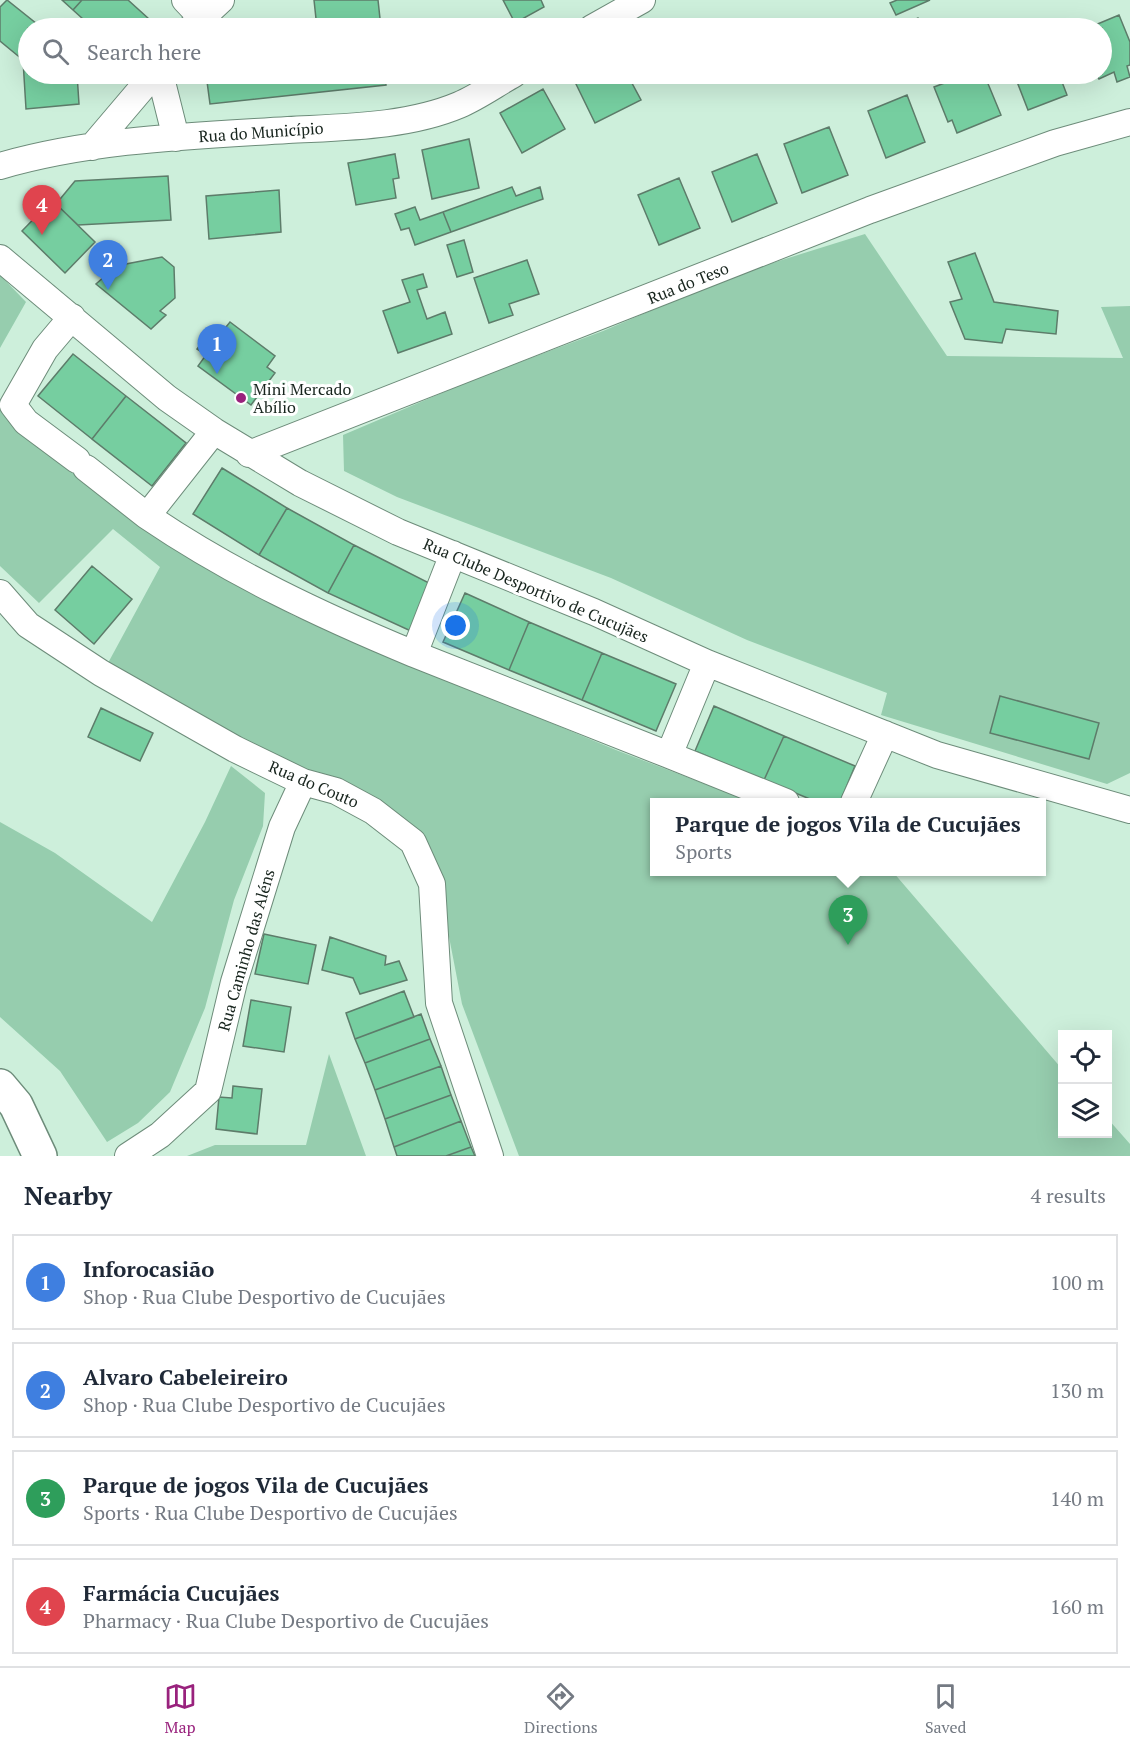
<!DOCTYPE html>
<meta charset="utf-8">
<style>
body{margin:0;font-family:"PT Serif",serif;background:#f2f2f3;color:#1f2937}
.controls{position:absolute;right:18px;bottom:18px;display:grid;overflow:hidden;border-radius:0px;box-shadow:0 6px 24px #0002}
.controls button{width:54px;height:54px;display:grid;place-items:center;padding:0;border:0;border-bottom:2px solid #e0e1e3;background:#fff;color:#1f2937;font:30px sans-serif}
.you{position:absolute;left:456px;top:626px;width:21px;height:21px;margin:-15px;border:4px solid #fff;border-radius:50%;background:#1a73e8;box-shadow:0 0 0 9px #1a73e833}
.badge{display:grid;place-items:center;width:39px;height:39px;border-radius:50%;background:#99227d;color:#fff;font-size:20px;font-weight:700}
.pin{position:absolute;translate:-50% -50px;filter:drop-shadow(0 2px 3px #0008)}
.pin::after{content:'';position:absolute;top:32px;width:21px;height:18px;background:inherit;clip-path:polygon(0 0,100% 0,50% 100%)}
.popup{position:absolute;left:650px;top:798px;width:396px;height:78px;box-sizing:border-box;display:grid;place-content:center;border-radius:0px;background:#fff;filter:drop-shadow(0 2px 4px #0005);font-size:20px;white-space:nowrap;color:#747a83}
.popup b{font-size:22px;color:#1f2937}
.popup::after{content:'';position:absolute;left:50%;top:100%;margin-left:-12px;border:12px solid transparent;border-top-color:#fff}
.list{margin:0;padding:0;list-style:none}
h2{display:flex;justify-content:space-between;align-items:center;height:78px;margin:0;padding:0 24px;font-size:26px}
h2 small{font-size:20px;font-weight:400;color:#747a83}
.list li{display:grid;grid-template-columns:39px 1fr auto;gap:18px;align-items:center;box-sizing:border-box;height:96px;margin:0 12px 12px;padding:0 12px;border:2px solid #e0e1e3;border-radius:0px}
.list b{display:block;font-size:22px;white-space:nowrap}
.list p{margin:0;font-size:20px;white-space:nowrap;color:#747a83}
.list em{font-size:20px;font-style:normal;color:#747a83}
.icon{flex:none;width:33px;height:33px;fill:none;stroke:currentColor;stroke-width:2;stroke-linecap:round;stroke-linejoin:round}
.map{position:relative;flex:none;width:1130px;height:1156px;overflow:hidden}
.search{position:absolute;background:#fff;box-shadow:0 6px 24px #0002;left:18px;right:18px;top:18px;height:66px;display:flex;align-items:center;gap:15px;box-sizing:border-box;padding:0 21px;border-radius:33px;color:#747a83;font-size:22px}
.sheet{height:510px;background:#fff}
nav{display:flex;justify-content:space-around;align-items:center;box-sizing:border-box;height:84px;border-top:2px solid #e0e1e3;background:#fff;font-size:16px;color:#747a83}
nav a{display:grid;justify-items:center;gap:3px}
nav .on{color:#99227d}
.map>svg:first-child{display:block}
</style>
<div class="map">
<svg width="1130" height="1156" viewBox="0 0 1130 1156">
<rect width="100%" height="100%" fill="#cdefdb"/>
<path fill="#96cdae" d="M865,234L947,356L1123,358L1101,307L1130,306V773L1107,784L881,715L887,693L747,640L611,578L397,497L344,471L343,435L477,378L603,331L737,274Z
M0,275L26,302L0,348Z
M0,399L48,450L191,557L294,616L616,750L752,802H654V872H893L1062,1069V1134H1108V1119L1130,1144V1156H519L462,1004L439,885L419,839L108,663L160,567L113,529L39,603L0,566Z
M231,766L265,793L263,826L234,900L205,1008L170,1092L138,1123L107,1142L60,1071L0,1017V822L55,853L152,922L205,822Z
M329,1054L366,1156H187L215,1145H306Z"/>
<path fill="#76cea0" stroke="#5d7c6a" stroke-width="1.5" d="M7,0L42,28H28V74H77L79,104L26,109L23,60L0,41V7Z
M62,0H82L73,10Z
M82,0H128L149,19L140,28H93L73,10Z
M314,0H378L381,28H317Z
M503,0H541L544,7L515,23Z
M897,0H930L896,15L890,3Z
M1119,15L1130,42V65L1127,66L1130,77L1117,82L1114,72L1099,79L1096,74H1102V28H1088Z
M918,18L923,28H897Z
M206,74H385L386,85L210,104Z
M588,74H627L641,100L595,123L574,80Z
M842,74H864L846,82Z
M968,74H984L1001,115L957,133L952,120L948,122L934,87Z
M1014,74H1059L1067,95L1028,110Z
M543,89L565,129L522,153L500,113Z
M907,95L925,142L886,158L868,111Z
M829,127L848,175L802,193L784,144Z
M469,139L479,188L432,199L422,150Z
M395,154L399,178L393,179L396,198L356,205L348,163Z
M757,154L777,203L732,222L712,172Z
M168,176L171,220L78,225L56,204L75,181Z
M679,178L700,228L659,245L638,195Z
M512,187L516,196L540,187L543,199L451,232L443,212Z
M279,190L281,232L209,239L206,196Z
M52,200L95,242L65,273L22,231Z
M415,207L420,220L443,212L451,232L415,245L409,228L401,230L395,214Z
M464,240L473,272L457,277L447,245Z
M975,253L994,302L1058,311L1056,334L1006,329L1002,343L965,339L950,302L962,299L948,262Z
M162,257L174,267L175,298L160,311L166,315L151,329L96,284L111,271L117,274L126,264Z
M527,260L539,294L509,304L513,315L489,323L474,278Z
M423,274L427,287L417,290L427,319L445,312L452,334L398,353L383,311L410,302L402,280Z
M230,322L275,356L267,367L275,373L251,405L198,366L206,355L197,349L214,326L222,332Z
M73,354L126,396L92,439L38,396Z
M126,396L186,443L152,486L92,439Z
M222,468L287,508L259,555L193,514Z
M287,508L354,545L328,593L259,555Z
M354,545L435,586L413,632L328,593Z
M92,566L132,599L94,644L55,610Z
M465,593L529,622L509,670L443,642Z
M529,622L602,653L582,700L509,670Z
M602,653L676,684L656,731L582,700Z
M1000,696L1099,723L1089,759L990,733Z
M714,706L784,736L764,780L695,751Z
M101,708L153,733L140,761L88,737Z
M784,736L855,766L840,802H817L764,780Z
M264,934L316,945L308,984L255,974Z
M330,937L386,956L385,965L399,961L407,980L360,994L353,978L322,970Z
M404,991L414,1017L355,1039L346,1013Z
M251,1000L291,1007L284,1052L243,1046Z
M421,1014L430,1039L365,1063L355,1039Z
M430,1039L441,1066L375,1090L365,1063Z
M441,1066L451,1095L385,1119L375,1090Z
M233,1086L262,1089L257,1134L216,1129L219,1097L232,1098Z
M451,1095L461,1121L394,1147L385,1119Z
M461,1121L471,1147L446,1156H397L394,1147Z
M471,1147L475,1156H446Z"/>
<g fill="none" stroke-linecap="round" stroke-linejoin="round">
<defs>
<path id="minor" d="M185,0L202,18
M191,28L221,0
M592,28L642,0
M160,74L176,138
M92,147L154,74
M0,166C93,139 192,136 288,130C343,127 407,127 459,105C478,97 496,84 514,74
M0,258L167,398L214,431L300,483L398,532L594,612L707,663L937,755L1130,810
M72,317L45,349L13,405L26,422L77,460
M249,454L870,210L1055,143L1130,122
M86,468L147,516L214,431
M147,516C231,573 320,615 414,654L453,554
M0,593L28,625L101,673L235,749L303,782L336,791L373,811L413,842L432,884L439,1003L490,1156
M414,654L669,755L707,663
M669,755L786,802
M854,802L885,734
M128,1156L160,1135L208,1091L234,982L282,827L303,782"/>
<path id="major" d="M0,1086L16,1105L40,1156"/>
</defs>
<use href="#minor" stroke="#6d8c7a" stroke-width="28"/>
<use href="#major" stroke="#6d8c7a" stroke-width="36"/>
<use href="#minor" stroke="#fff" stroke-width="26"/>
<use href="#major" stroke="#fff" stroke-width="33"/>
</g>
<circle fill="#99227d" stroke="#fff" stroke-width="2" cx="241" cy="398" r="6"/>
<g text-anchor="middle" stroke-width="6" stroke-linejoin="round" paint-order="stroke">
<g font-size="16" fill="#17241d" stroke="#fff">
<text transform="translate(261 132) rotate(-4)" y="6">Rua do Município</text>
<text transform="translate(688 283) rotate(-22)" y="6">Rua do Teso</text>
<text transform="translate(536 590) rotate(23)" y="6">Rua Clube Desportivo de Cucujães</text>
<text transform="translate(314 784) rotate(23)" y="6">Rua do Couto</text>
<text transform="translate(246 950) rotate(-74)" y="6">Rua Caminho das Aléns</text>
</g>
<g font-size="16" fill="#17241d" stroke="#fff" text-anchor="start">
<text x="253" y="395">Mini Mercado<tspan x="253" dy="18">Abílio</tspan></text>
</g>
</g>
</svg>
<div class="controls">
<button><svg class="icon" aria-label="locate" viewBox="0 0 24 24"><circle cx="12" cy="12" r="6"/><path d="M12 2v4M12 18v4M2 12h4M18 12h4"/></svg></button>
<button><svg class="icon" aria-label="layers" viewBox="0 0 24 24"><path d="M12 4l9 5-9 5-9-5zM3 14l9 5 9-5"/></svg></button>
</div>
<div class="you"></div>
<div class="pin badge" style="left:217px;top:374px;background:#3f7fe0">1</div>
<div class="pin badge" style="left:108px;top:290px;background:#3f7fe0">2</div>
<div class="pin badge" style="left:848px;top:945px;background:#2e9e5b">3</div>
<div class="popup"><b>Parque de jogos Vila de Cucujães</b>Sports</div>
<div class="pin badge" style="left:42px;top:235px;background:#e0444e">4</div>
<div class="search"><svg class="icon" aria-label="search" viewBox="0 0 24 24"><circle cx="10" cy="10" r="6"/><path d="M15 15l6 6"/></svg>Search here</div>
</div>
<section class="sheet">
<h2>Nearby<small>4 results</small></h2>
<ul class="list">
<li><span class="badge" style="background:#3f7fe0">1</span><div><b>Inforocasião</b><p>Shop · Rua Clube Desportivo de Cucujães</p></div><em>100 m</em></li>
<li><span class="badge" style="background:#3f7fe0">2</span><div><b>Alvaro Cabeleireiro</b><p>Shop · Rua Clube Desportivo de Cucujães</p></div><em>130 m</em></li>
<li><span class="badge" style="background:#2e9e5b">3</span><div><b>Parque de jogos Vila de Cucujães</b><p>Sports · Rua Clube Desportivo de Cucujães</p></div><em>140 m</em></li>
<li><span class="badge" style="background:#e0444e">4</span><div><b>Farmácia Cucujães</b><p>Pharmacy · Rua Clube Desportivo de Cucujães</p></div><em>160 m</em></li>
</ul>
</section>
<nav>
<a class="on"><svg class="icon" aria-label="map" viewBox="0 0 24 24"><path d="M3 6l6-2 6 2 6-2v14l-6 2-6-2-6 2zM9 4v14M15 6v14"/></svg>Map</a>
<a><svg class="icon" aria-label="directions" viewBox="0 0 24 24"><path d="M12 3l9 9-9 9-9-9zM9 14v-3h6M13 9l2 2-2 2"/></svg>Directions</a>
<a><svg class="icon" aria-label="saved" viewBox="0 0 24 24"><path d="M7 4h10v16l-5-4-5 4z"/></svg>Saved</a>
</nav>
